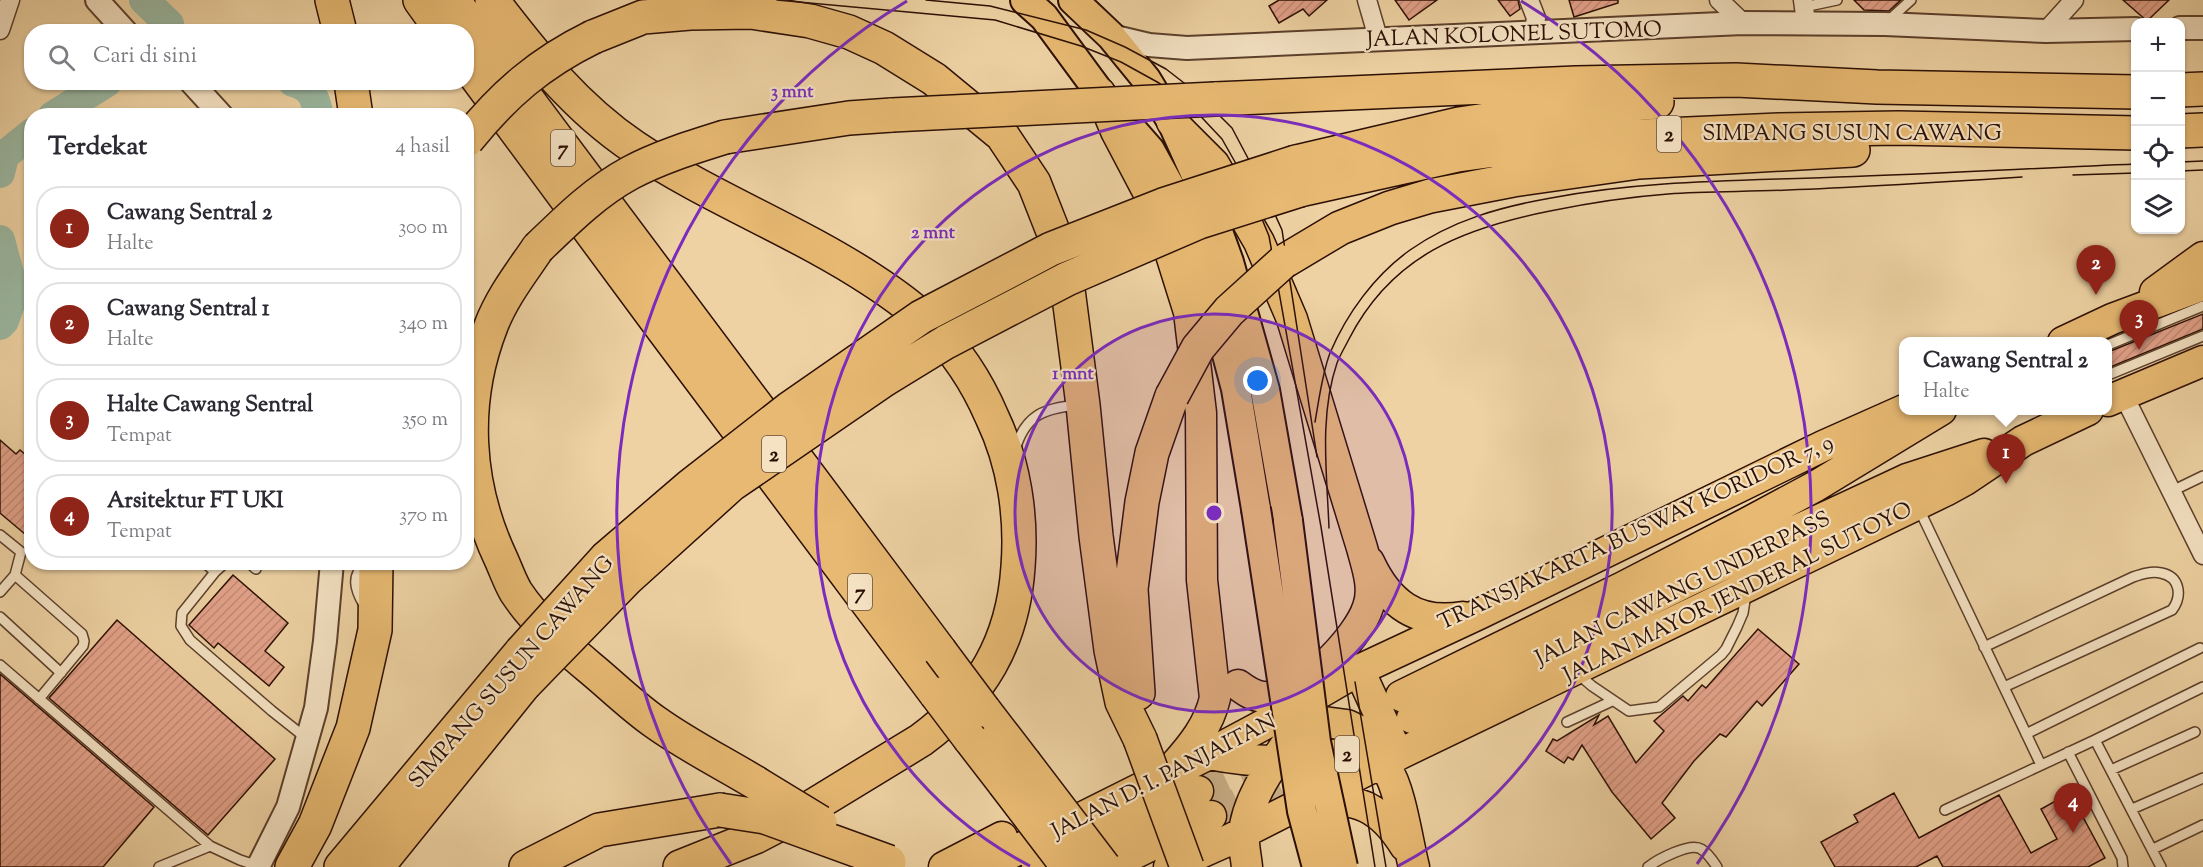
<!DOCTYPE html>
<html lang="id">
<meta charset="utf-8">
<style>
body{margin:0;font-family:"Sorts Mill Goudy",serif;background:#f7f7f7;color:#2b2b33}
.controls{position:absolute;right:18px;top:18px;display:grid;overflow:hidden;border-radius:12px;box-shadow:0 2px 4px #0004}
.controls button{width:54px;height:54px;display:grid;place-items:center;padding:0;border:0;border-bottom:2px solid #e1e1e2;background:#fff;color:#2b2b33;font:30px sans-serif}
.you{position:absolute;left:1258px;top:381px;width:21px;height:21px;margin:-15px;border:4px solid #fff;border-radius:50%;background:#1a73e8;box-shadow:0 0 0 9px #1a73e833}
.badge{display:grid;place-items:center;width:39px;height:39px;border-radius:50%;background:#8f2418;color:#fff;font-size:20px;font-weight:700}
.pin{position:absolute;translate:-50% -50px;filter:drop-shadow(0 2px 3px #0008)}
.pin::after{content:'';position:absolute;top:32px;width:21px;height:18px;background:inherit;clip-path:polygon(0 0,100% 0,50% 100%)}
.popup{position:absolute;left:1899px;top:337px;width:213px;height:78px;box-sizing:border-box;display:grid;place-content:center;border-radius:12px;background:#fff;filter:drop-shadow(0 2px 4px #0005);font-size:20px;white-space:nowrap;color:#7c7c81}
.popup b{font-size:22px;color:#2b2b33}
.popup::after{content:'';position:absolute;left:50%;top:100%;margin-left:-12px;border:12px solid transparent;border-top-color:#fff}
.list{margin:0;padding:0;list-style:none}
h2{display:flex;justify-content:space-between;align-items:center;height:78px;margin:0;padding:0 24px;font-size:26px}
h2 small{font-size:20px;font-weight:400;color:#7c7c81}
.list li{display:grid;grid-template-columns:39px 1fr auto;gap:18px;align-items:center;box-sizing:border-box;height:84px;margin:0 12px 12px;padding:0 12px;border:2px solid #e1e1e2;border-radius:24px}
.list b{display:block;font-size:22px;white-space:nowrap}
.list p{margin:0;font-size:20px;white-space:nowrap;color:#7c7c81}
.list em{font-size:20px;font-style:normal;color:#7c7c81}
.icon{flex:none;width:33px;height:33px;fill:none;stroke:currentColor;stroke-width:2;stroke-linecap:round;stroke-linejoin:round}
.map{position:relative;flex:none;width:2203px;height:867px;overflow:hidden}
.search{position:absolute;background:#fff;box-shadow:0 2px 4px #0004;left:24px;top:24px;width:450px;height:66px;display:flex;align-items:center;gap:15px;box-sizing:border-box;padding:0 21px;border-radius:24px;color:#7c7c81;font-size:22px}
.panel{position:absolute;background:#fff;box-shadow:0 2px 4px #0004;left:24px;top:108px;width:450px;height:462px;border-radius:24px}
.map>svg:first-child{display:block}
</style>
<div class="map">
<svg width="2203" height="867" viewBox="0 0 2203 867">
<defs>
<pattern id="building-hatch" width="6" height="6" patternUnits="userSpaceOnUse" patternTransform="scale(1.5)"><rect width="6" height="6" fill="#e3a28a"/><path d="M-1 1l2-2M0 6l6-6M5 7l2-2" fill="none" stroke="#c38a75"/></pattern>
</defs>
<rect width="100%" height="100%" fill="#eed2a3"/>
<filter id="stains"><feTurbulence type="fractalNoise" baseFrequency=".00333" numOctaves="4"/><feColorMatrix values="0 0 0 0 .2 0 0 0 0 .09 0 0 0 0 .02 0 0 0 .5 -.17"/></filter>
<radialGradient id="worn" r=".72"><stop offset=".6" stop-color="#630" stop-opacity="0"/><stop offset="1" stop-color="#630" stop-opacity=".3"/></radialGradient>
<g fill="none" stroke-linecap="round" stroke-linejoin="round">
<path stroke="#9ab8a2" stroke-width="30" d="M144,0L169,24L168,32
M293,82C312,87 315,97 319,116
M53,116L107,82
M0,173L4,156L32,133
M0,240L14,292L4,321L0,325"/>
</g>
<path fill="url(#building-hatch)" stroke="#2c0f04" stroke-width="1.5" d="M1279,0H1327L1309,16L1303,9L1279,23L1269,6Z
M1395,0H1437L1409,20Z
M1498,0H1518L1520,9L1510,16Z
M1569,0H1618V3L1574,17Z
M1854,0H1901L1889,11L1864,10Z
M2123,0H2169L2147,21Z
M2203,314V329L2108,368V352Z
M0,440L16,454L20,450L32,460V540L0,513Z
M233,575L288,623L265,651L284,667L269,686L218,643L214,648L189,625Z
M117,620L275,759L208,835L49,698Z
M1758,629L1799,664L1762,706L1757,701L1726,737L1720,734L1694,761L1662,803L1675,818L1651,839L1612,792L1582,745L1573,760L1568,757L1564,763L1546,751L1553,739L1557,741L1599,715L1594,725L1608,716L1636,763L1664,731L1654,721L1683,696L1688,701L1702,685L1706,688Z
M0,674L154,807L103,867H0Z
M1894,793L1919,838L1999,795L2031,853L2057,839L2041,809L2070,793L2105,858L2088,867H1943L1937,856L1916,867H1835L1821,842L1858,822L1854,815Z"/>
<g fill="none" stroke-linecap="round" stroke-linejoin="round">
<path stroke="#c7ab83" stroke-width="30" stroke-dasharray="30 15" stroke-linecap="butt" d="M1198,791L1272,757
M1211,816L1321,763"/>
<defs>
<path id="service" d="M1804,7L1837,0
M1889,20L1911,0
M2108,345L2203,306
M2108,375L2203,336
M1015,450C1025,415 1044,408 1078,405
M2170,492L2203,476
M1919,509L2041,765
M0,535L21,552L15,575L82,634L84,641L83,646L39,699
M204,562L215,572L182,613L181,626L190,640L272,711L306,738
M248,562L256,569
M215,572L226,562
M0,592L15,575
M364,605C355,590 350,575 367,563
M0,617L61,673
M1984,647L2133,577C2142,574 2151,571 2161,573C2181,577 2182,597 2172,610L2004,687
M0,665L210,846L240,860L258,866
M1578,674L1592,686L1629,711L1659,707L1721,655L1726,649L1737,627L1743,613L1746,594
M1567,722L1612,701
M2026,734L2200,648
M2095,740L2203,687
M2068,752L2122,858L2123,867
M2111,770L2195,732
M2132,809L2203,778
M1945,810L2095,740L2161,867
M2153,849L2203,825
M159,867L210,846
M1648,867C1657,860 1690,842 1701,849C1708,853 1713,861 1717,867"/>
<path id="minor" d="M1367,0L1378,38
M1529,0L1536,18L1534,33
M1719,0L1743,23
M1803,0L1806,23
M0,30L10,0
M2046,31L2074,0
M2123,394L2203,555"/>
<path id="tertiary" d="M97,0L126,32
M2180,28H2203
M1111,36L1149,45L1187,48L1743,23L1885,24L2046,31L2136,29
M191,82L222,116
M258,867L288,807L316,708L325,641L332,562"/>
<path id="primary" d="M1025,0L1044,17L1100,93L1150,150L1184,212L1203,263L1236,389L1256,509
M1073,0L1111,36L1146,79L1172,122L1204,193L1229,262L1265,390L1288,521"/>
<path id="trunk" d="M1100,93L1116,131L1156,207L1189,312L1201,413L1202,580L1215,698C1209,725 1192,746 1174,766
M1172,122L1214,164L1259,242L1292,319L1362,548C1367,567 1375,588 1368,607C1358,639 1299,700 1263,697C1253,696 1246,691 1238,685
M2155,292L2203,257
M2063,342L2112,319L2203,285
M2108,401L2203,361
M1369,562C1388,603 1416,625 1463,617
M1359,670L1398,755
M1401,696L1623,587L1747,523L1816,486L1941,410
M1286,717L1347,725L1364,733L1398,755
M1412,718L1684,583L1907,479L1984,454
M1209,754C1230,758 1251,761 1273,761C1305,762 1365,740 1387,770C1400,787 1408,844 1414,867
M1313,806C1355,792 1383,810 1405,846
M944,867L1002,837
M983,867L1209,754L1280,716L1359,670L1479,614L1823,446L1904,410
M1037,867L1198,791
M1107,867L1211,816
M1169,867L1225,842L1381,763L1945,491L1965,480L2023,441L2088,410
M1247,867C1246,856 1243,845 1244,834C1246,803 1268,771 1285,746"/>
<path id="motorway" d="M332,0L340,32
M420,0L443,32
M453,0L940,651
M492,0C534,55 576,108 634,147C710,198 796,230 872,280C892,293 912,307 929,324C956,350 977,382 992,417C1014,463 1022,516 1018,567C1013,642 981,696 921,740L803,812L755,837L680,867
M593,37L643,17L690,13L751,12L810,21L849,32L884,48L934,79L1002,135L1034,183L1058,244L1067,282L1083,405L1096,536L1111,650L1122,702L1140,739
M466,63L665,332L936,694
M351,82L356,116
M2180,90L2203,89
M1215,99L1576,83L1736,80L1877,87L2136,92
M2180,131L2203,130
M725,137L849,118L892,115
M1296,162L1459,124L1554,110L1657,102
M1300,190L1458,155L1574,139L1779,130L1898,128L2136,133
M538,248C521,273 502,297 491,326C461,403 466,485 501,559C506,570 510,582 516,592C535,621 563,645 589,667C611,685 632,706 655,722C687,745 723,763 756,783
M1283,262L1340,228L1390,208L1430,196L1513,180L1639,162L1853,150
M1138,693L1131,589L1142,502L1152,453L1172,396
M984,710L1024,762
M970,739L1004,783
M292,867L315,825L353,728L375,630L376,562
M341,867L521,652
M377,867L524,685
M526,867L599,830L720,810"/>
</defs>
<use href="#service" stroke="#5c402c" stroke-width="12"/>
<use href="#minor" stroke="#5c402c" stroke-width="21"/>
<use href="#tertiary" stroke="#5c402c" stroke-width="26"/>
<use href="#primary" stroke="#2c0f04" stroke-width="32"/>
<use href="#trunk" stroke="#2c0f04" stroke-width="33"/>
<use href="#motorway" stroke="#2c0f04" stroke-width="36"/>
<use href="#service" stroke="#f4e2c3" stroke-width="9"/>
<use href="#minor" stroke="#f4e2c3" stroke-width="18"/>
<use href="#tertiary" stroke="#f4e2c3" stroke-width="22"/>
<use href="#primary" stroke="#e7b972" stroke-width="28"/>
<use href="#trunk" stroke="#e7b972" stroke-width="30"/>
<use href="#motorway" stroke="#e7b972" stroke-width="33"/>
<path stroke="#2c0f04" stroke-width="1.5" d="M777,0L995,20L1081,46L1121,62L1159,83L1191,106L1222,139L1248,185L1269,236L1321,527L1375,867
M926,0L990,6L1086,30L1125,47L1166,69L1197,93L1232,128L1259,179L1282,230L1317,457
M2180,162L2203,161
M2180,171L2203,170
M2073,175L2136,173
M1315,422C1319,400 1322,374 1330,353C1347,313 1375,275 1410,250C1453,220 1500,207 1551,198C1646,180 1742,181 1838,177C1937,174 2036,168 2136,164
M1329,528C1327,474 1319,416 1337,363C1340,355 1345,347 1349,339C1392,255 1464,228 1550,211C1589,203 1628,197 1668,194C1708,191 1748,192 1788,190C1866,187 1944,182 2022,177
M1355,682L1386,867"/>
<defs>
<path id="primary-bridge" d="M1256,509L1302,811L1317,867
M1288,521L1316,742L1343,867"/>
<path id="motorway-bridge" d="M892,115L1215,99
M467,140C504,94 540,63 593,37
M538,248C567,220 595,192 630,173C660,157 693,147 725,137
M1172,396L1198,348L1229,311L1283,262
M940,651L984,710
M521,652L606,558L690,486L790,408L921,317L1051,249L1163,205L1296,162
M524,685L627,579L731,485L884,380L946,342L1067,279L1199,222L1300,190
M936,694L970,739
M1140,739L1187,867
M1024,762L1104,867
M756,783L820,822
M1004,783L1068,867
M720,810L765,817L889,862"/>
</defs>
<use href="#primary-bridge" stroke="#2c0f04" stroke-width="32" stroke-linecap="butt"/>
<use href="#motorway-bridge" stroke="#2c0f04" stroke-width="36" stroke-linecap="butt"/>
<use href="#primary-bridge" stroke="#e7b972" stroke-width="28"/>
<use href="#motorway-bridge" stroke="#e7b972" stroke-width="33"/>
</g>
<circle cx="1214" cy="513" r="199" fill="#7b2cbf" fill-opacity=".12"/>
<g fill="none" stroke="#7b2cbf" stroke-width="3">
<circle cx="1214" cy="513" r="199"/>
<path d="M1030 866A398 398 0 1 1 1398 866"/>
<path d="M731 864A597 597 0 0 1 907 1M1521 1A597 597 0 0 1 1697 864"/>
</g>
<g text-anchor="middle" stroke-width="4.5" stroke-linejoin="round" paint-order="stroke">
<g fill="#f4e2c3" stroke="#684e3d" stroke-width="1.5">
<rect x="1657" y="116" width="24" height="36" rx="4.5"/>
<rect x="551" y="130" width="24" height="36" rx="4.5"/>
<rect x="762" y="436" width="24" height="36" rx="4.5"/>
<rect x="848" y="574" width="24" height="36" rx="4.5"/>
<rect x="1335" y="736" width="24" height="36" rx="4.5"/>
</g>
<g font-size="21" font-weight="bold" fill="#2c0f04">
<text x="1669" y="141">2</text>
<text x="563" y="155">7</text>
<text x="774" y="461">2</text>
<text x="860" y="599">7</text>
<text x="1347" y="761">2</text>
</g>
<g font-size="22" fill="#2c0f04" stroke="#f4e2c3">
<text transform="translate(1514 33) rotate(-2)" y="8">JALAN KOLONEL SUTOMO</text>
<text x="1852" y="140">SIMPANG SUSUN CAWANG</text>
<text transform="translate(1635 531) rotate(-25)" y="8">TRANSJAKARTA BUSWAY KORIDOR 7, 9</text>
<text transform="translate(1682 587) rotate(-26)" y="8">JALAN CAWANG UNDERPASS</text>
<text transform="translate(1737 591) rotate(-26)" y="8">JALAN MAYOR JENDERAL SUTOYO</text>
<text transform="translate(510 671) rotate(-49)" y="8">SIMPANG SUSUN CAWANG</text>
<text transform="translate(1163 775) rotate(-27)" y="8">JALAN D. I. PANJAITAN</text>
</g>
</g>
<circle cx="1214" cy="513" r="9" fill="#7b2cbf" stroke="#f4e2c3" stroke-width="3"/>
<g font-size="18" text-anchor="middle" font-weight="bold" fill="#7b2cbf" stroke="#f4e2c3" stroke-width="4.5" stroke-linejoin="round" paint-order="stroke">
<text x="792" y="97">3 mnt</text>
<text x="933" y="238">2 mnt</text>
<text x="1073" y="379">1 mnt</text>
</g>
<rect width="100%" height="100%" filter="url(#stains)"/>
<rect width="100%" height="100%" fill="url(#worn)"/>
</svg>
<div class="controls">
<button>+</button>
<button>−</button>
<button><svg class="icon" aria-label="locate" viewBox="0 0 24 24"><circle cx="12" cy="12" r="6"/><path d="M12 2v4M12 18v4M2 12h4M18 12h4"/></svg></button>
<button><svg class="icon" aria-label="layers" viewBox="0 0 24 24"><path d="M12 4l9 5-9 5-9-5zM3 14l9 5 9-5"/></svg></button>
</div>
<div class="you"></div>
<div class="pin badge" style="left:2006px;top:484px">1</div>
<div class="popup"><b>Cawang Sentral 2</b>Halte</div>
<div class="pin badge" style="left:2096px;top:295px">2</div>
<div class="pin badge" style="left:2139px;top:350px">3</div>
<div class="pin badge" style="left:2073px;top:833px">4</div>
<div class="search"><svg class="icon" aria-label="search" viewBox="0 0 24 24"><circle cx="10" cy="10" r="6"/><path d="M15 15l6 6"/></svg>Cari di sini</div>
<section class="panel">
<h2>Terdekat<small>4 hasil</small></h2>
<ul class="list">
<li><span class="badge">1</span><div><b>Cawang Sentral 2</b><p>Halte</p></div><em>300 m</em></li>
<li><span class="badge">2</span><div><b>Cawang Sentral 1</b><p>Halte</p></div><em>340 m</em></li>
<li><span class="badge">3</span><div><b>Halte Cawang Sentral</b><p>Tempat</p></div><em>350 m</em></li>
<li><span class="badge">4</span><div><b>Arsitektur FT UKI</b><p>Tempat</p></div><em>370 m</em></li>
</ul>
</section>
</div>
